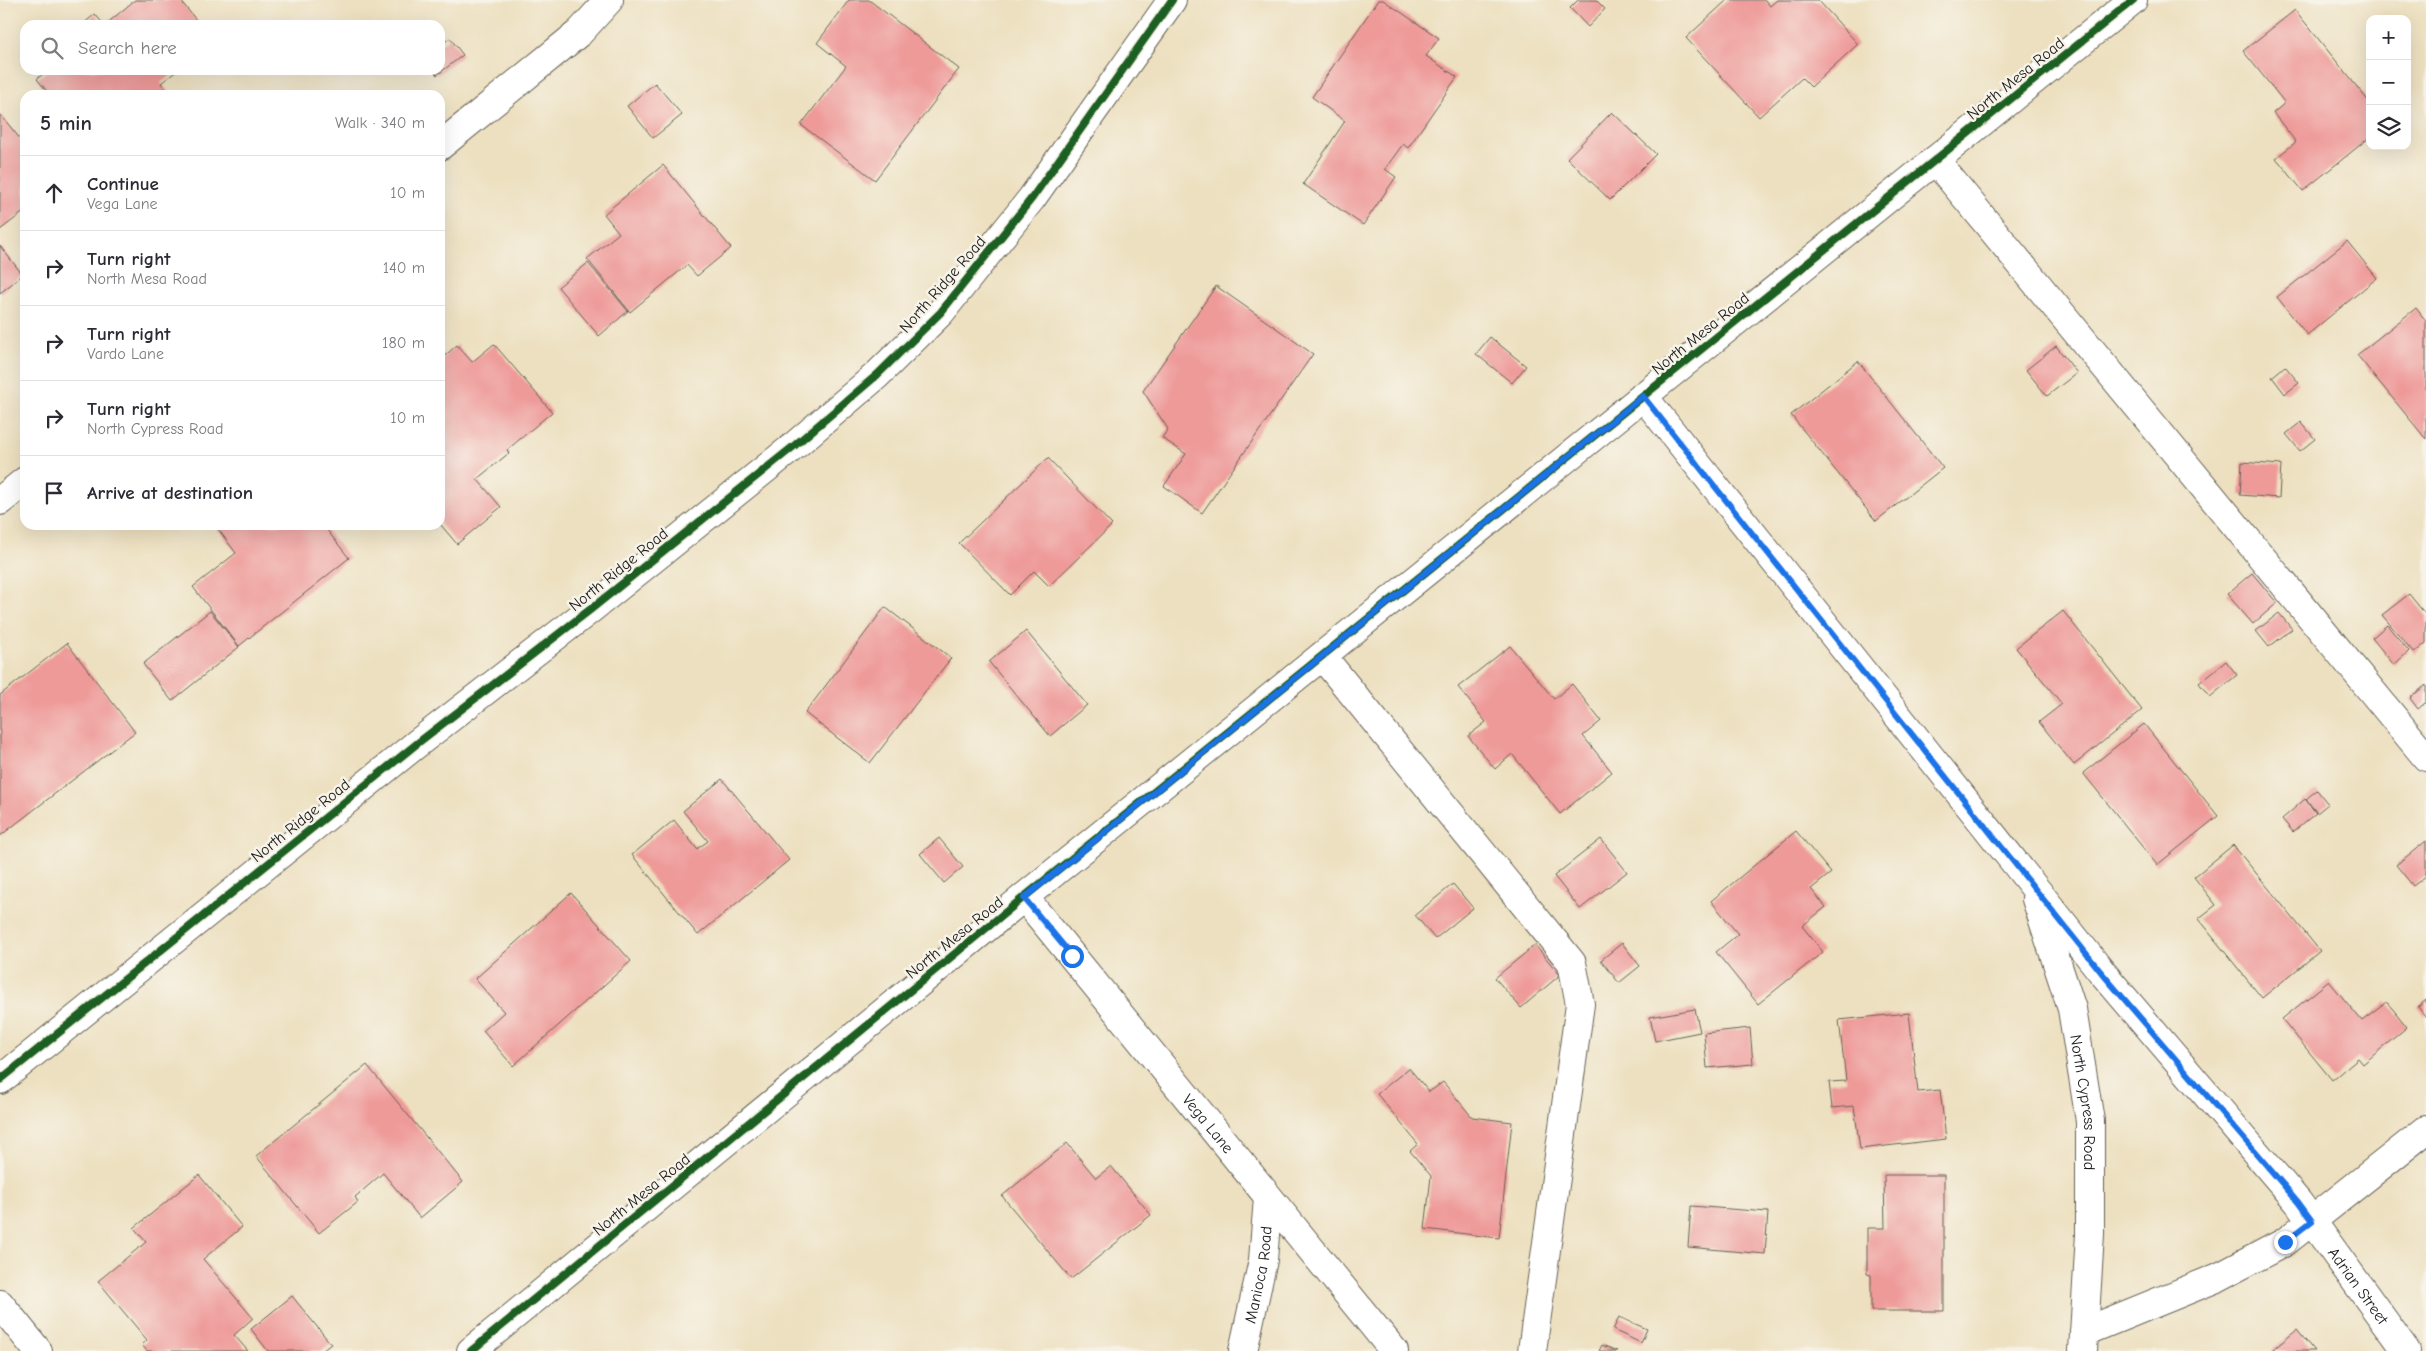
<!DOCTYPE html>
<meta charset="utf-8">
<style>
body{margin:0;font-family:"Comic Neue",sans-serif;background:#f2f2f3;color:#2b2b33}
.controls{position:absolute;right:15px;top:15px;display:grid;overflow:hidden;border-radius:10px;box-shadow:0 5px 20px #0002}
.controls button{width:45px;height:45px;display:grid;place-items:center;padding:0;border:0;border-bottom:1px solid #e1e1e2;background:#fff;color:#2b2b33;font:25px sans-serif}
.stop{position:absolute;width:15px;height:15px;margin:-11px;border:4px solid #1a73e8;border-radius:50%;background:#fff}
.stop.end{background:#1a73e8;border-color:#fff;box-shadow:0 1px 5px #0008}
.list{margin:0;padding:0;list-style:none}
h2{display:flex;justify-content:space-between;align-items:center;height:65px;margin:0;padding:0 20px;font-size:21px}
h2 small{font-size:16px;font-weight:400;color:#7c7c81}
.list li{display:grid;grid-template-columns:32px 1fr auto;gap:15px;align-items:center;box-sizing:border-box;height:75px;padding:0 20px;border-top:1px solid #e1e1e2}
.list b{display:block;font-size:19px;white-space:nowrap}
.list p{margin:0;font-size:16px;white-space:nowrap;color:#7c7c81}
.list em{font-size:16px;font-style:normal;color:#7c7c81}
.icon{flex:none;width:28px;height:28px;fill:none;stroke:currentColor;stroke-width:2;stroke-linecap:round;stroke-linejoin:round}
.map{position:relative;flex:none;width:2426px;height:1351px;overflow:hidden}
.search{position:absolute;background:#fff;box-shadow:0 5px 20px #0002;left:20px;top:20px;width:425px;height:55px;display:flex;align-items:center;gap:12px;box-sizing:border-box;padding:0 18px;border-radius:15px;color:#7c7c81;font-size:19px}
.panel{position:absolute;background:#fff;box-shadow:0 5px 20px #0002;left:20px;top:90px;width:425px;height:440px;border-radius:15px}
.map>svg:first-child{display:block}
</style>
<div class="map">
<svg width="2426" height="1351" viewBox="0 0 2426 1351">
<rect width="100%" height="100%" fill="#f7f3e8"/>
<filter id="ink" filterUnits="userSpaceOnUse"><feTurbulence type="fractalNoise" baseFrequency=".02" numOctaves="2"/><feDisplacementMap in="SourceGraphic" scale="10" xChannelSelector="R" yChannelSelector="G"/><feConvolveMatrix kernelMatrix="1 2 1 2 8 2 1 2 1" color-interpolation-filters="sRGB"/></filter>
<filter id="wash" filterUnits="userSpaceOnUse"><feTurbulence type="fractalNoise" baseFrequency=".0096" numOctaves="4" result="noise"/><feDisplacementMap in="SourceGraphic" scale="20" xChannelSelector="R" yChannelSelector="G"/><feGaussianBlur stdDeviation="1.12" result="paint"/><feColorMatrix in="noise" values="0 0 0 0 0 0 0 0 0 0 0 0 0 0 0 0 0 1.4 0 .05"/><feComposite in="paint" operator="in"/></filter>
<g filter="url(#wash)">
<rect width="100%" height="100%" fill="#ede0c0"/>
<g id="blocks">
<path fill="#ee9a99" d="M135,0H180L200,25H105Z
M849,0H869L959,69L875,180L801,125L846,66L817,43Z
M1378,0H1383L1439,38L1426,56L1457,77L1408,148L1403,144L1385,169L1396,177L1363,225L1303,184L1345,121L1312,97Z
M1578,0H1596L1605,9L1588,27L1570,8Z
M1727,0H1765L1770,6L1777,0H1818L1858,44L1811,87L1802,78L1759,117L1686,38Z
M2295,10L2370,103V137L2303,191L2276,158L2296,142L2273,113L2285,103L2243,51Z
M95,14L104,25H82Z
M450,38L463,55L437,75L433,70H440V45Z
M48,70H178L161,83L171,95H50L37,79Z
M655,83L682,115L653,138L627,106Z
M1612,112L1656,154L1610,200L1567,158Z
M0,114L25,145V211L0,230Z
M663,165L731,248L697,276L687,265L630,312L587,259L619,233L604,214Z
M2347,241L2377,278L2307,335L2277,297Z
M0,246L23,275L0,293Z
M588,263L628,311L599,336L558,287Z
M1216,286L1313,354L1202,513L1164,486L1186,454L1162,438L1168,429L1143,391Z
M2416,308L2426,321V439L2357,355Z
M1490,337L1526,366L1512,383L1476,354Z
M494,344L552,412L507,450L509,453L477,479L501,507L457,544L440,524V360L457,345L472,362Z
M2056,346L2077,373L2047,396L2026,370Z
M1858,361L1943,468L1876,521L1791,415Z
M2285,366L2299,383L2285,394L2272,377Z
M2301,422L2315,439L2300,451L2286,434Z
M1048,458L1112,525L1049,586L1034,571L1010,595L959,543Z
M2242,462L2281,465L2279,498L2240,495Z
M215,525H323L349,558L239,646L193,587L236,553Z
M2252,573L2277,603L2253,624L2227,594Z
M2409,594L2426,615V643L2414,653L2382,615Z
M885,607L951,658L870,763L805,713Z
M210,611L239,647L172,701L143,664Z
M2063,611L2142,710L2074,765L2039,722L2062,704L2016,648Z
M2279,613L2292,629L2269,647L2256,631Z
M2387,625L2409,651L2394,665L2372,638Z
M1026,631L1087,705L1050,736L989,662Z
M67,643L135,732L0,836V695Z
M1510,646L1554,699L1572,684L1601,721L1583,736L1612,772L1560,814L1512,754L1495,769L1468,736L1486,722L1458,687Z
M2226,661L2237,675L2210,697L2199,683Z
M2426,685V702L2418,709L2410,698Z
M2144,724L2218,816L2157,865L2083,773Z
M722,779L789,860L698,935L632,855L674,820L697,849L708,841L683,811Z
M2317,790L2328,804L2317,813L2306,799Z
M2305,799L2316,813L2293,832L2282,819Z
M1796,831L1831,873L1811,889L1826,907L1802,926L1823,952L1758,1004L1716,952L1738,934L1711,901Z
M939,838L963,867L944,883L920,854Z
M1601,839L1627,872L1580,909L1554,876Z
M2426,841V876L2413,886L2396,865Z
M2233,845L2320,951L2262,998L2198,919L2216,905L2194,877Z
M1453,884L1473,908L1435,939L1415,915Z
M571,893L631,961L513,1066L483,1031L504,1012L475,979Z
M1622,943L1640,966L1619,983L1601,960Z
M1535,945L1560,975L1521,1008L1495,978Z
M2329,981L2362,1021L2387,1002L2407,1027L2363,1064L2358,1058L2332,1080L2282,1019Z
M2426,1000V1017L2418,1007Z
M1695,1009L1700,1032L1655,1041L1650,1017Z
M1909,1013L1918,1092L1940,1090L1946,1139L1860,1149L1854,1106L1832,1108L1829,1082L1846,1081L1839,1020Z
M1750,1028L1753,1064L1707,1068L1704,1033Z
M367,1065L463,1182L420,1218L383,1173L355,1197L358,1202L319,1233L256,1156Z
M1409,1068L1429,1092L1443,1082L1472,1117L1512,1122L1499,1238L1425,1229L1431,1176L1410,1151L1418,1144L1377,1094Z
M1067,1143L1096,1178L1111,1166L1151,1215L1071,1279L1002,1196Z
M199,1175L242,1227L203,1259L253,1318L234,1335L248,1351H147L142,1345L147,1340L98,1281L146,1242L134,1228Z
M1884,1175H1944V1311H1871V1275L1867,1274V1228H1885Z
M1691,1206L1768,1212L1765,1254L1688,1247Z
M292,1296L331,1344L322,1351H268L251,1329Z
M1619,1317L1647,1329L1641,1343L1613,1330Z
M2297,1330L2314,1351H2271Z
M1602,1345L1617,1351H1599Z"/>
</g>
</g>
<g filter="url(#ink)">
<use href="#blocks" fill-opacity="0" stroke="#656155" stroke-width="1"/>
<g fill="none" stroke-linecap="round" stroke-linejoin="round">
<defs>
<g id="minor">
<path d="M440,146L580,32L609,0"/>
<path d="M1935,160L2426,757"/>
<path id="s1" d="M1643,396L2101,971L2298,1202L2406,1351"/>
<path d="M0,501L25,481"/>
<path d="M1322,656L1572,963L1580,1004L1532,1351"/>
<path id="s2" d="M1024,897L1394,1351"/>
<path id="s3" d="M2036,899L2072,1009L2090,1121V1234L2083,1351"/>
<path d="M0,1080L419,742L591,609L794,446L877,375L941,312L1032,198L1172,0"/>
<path d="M0,1304L38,1351"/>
<path d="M2084,1332L2219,1277L2285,1242L2426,1130"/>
<path d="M471,1351L1024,897L2133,0"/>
<path id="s4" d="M1243,1351L1263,1260L1268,1198"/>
</g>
</defs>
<use href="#minor" stroke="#656155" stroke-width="30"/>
<use href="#minor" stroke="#fff" stroke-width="28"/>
<defs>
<path id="cycleway" d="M0,1080L419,742L591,609L794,446L877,375L941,312L1032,198L1172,0
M471,1351L1024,897L2133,0"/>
</defs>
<use href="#cycleway" stroke="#f7f3e8" stroke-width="11"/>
<use href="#cycleway" stroke="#1b5e20" stroke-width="8"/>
</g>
</g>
<g fill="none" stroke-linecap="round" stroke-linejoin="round" filter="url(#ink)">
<path stroke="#1a73e8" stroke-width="6" d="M1072,956L1024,898L1643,396L2101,972L2298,1202L2312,1221L2285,1242"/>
</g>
<g text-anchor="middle" stroke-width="5" stroke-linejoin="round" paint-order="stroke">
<g font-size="16" fill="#1c1c1c" stroke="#f7f3e8">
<text transform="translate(2015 78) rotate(-39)" y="6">North Mesa Road</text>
<text transform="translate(942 284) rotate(-49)" y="6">North Ridge Road</text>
<text transform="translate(1700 333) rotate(-39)" y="6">North Mesa Road</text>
<text transform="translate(618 569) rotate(-39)" y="6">North Ridge Road</text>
<text transform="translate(300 820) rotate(-39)" y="6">North Ridge Road</text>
<text transform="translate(954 937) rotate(-39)" y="6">North Mesa Road</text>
<text dy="6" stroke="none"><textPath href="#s3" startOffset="210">North Cypress Road</textPath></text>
<text dy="6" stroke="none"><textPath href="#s2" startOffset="292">Vega Lane</textPath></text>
<text transform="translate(641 1194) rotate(-39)" y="6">North Mesa Road</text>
<text dy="6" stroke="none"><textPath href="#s4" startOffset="78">Manioca Road</textPath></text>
<text dy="6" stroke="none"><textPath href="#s1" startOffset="1142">Adrian Street</textPath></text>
</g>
</g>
</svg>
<div class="controls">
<button>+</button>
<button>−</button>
<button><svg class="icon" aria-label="layers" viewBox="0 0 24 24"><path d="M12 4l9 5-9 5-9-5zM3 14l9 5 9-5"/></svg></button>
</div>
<div class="stop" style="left:1072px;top:956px"></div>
<div class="stop end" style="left:2285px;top:1242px"></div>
<div class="search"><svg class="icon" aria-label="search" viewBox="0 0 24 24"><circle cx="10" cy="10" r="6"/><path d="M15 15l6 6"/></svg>Search here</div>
<section class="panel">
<h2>5 min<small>Walk · 340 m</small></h2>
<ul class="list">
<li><svg class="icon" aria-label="ahead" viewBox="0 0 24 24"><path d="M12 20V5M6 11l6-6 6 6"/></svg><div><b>Continue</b><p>Vega Lane</p></div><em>10 m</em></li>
<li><svg class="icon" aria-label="right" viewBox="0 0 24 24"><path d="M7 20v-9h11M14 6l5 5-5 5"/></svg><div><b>Turn right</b><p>North Mesa Road</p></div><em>140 m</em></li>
<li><svg class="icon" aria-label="right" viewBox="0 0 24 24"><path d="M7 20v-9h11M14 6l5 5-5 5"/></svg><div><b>Turn right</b><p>Vardo Lane</p></div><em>180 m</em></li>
<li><svg class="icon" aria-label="right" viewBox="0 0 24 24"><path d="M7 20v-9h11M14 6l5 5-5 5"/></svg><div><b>Turn right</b><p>North Cypress Road</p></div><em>10 m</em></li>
<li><svg class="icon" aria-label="arrive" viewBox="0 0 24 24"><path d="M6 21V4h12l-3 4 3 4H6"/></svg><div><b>Arrive at destination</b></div></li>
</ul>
</section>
</div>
